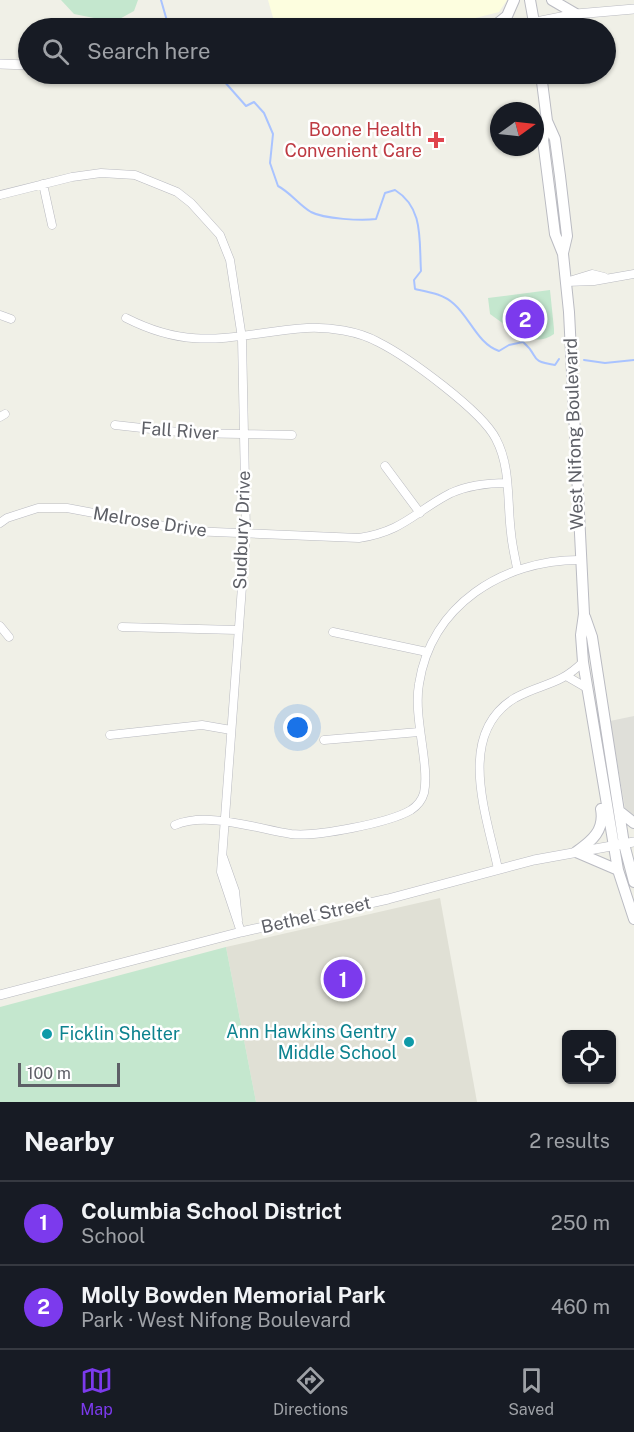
<!DOCTYPE html>
<meta charset="utf-8">
<style>
body{margin:0;font-family:"Public Sans",sans-serif;background:#20242c;color:#f1f3f6}
.controls{position:absolute;right:18px;bottom:18px;display:grid;overflow:hidden;border-radius:9px;box-shadow:0 2px 4px #0004}
.controls button{width:54px;height:54px;display:grid;place-items:center;padding:0;border:0;border-bottom:2px solid #363941;background:#171b24;color:#f1f3f6;font:30px sans-serif}
.compass{position:absolute;left:490px;top:102px;width:54px;height:54px;border-radius:50%;background:#171b24;box-shadow:0 2px 4px #0004;rotate:75deg}
.scale{position:absolute;left:18px;bottom:15px;width:102px;box-sizing:border-box;padding-left:6px;border:3px solid #5e6067;border-top:0;font-size:16px;line-height:21px;white-space:nowrap;color:#5e6067;-webkit-text-stroke:4px #fff;paint-order:stroke}
.you{position:absolute;left:298px;top:728px;width:21px;height:21px;margin:-15px;border:4px solid #fff;border-radius:50%;background:#1a73e8;box-shadow:0 0 0 9px #1a73e833}
.badge{display:grid;place-items:center;width:39px;height:39px;border-radius:50%;background:#7c3aed;color:#fff;font-size:20px;font-weight:700}
.pin{position:absolute;translate:-50% -50%;border:3px solid #fff;box-shadow:0 2px 6px #0006}
.list{margin:0;padding:0;list-style:none}
h2{display:flex;justify-content:space-between;align-items:center;height:78px;margin:0;padding:0 24px;font-size:26px}
h2 small{font-size:20px;font-weight:400;color:#9ea1a6}
.list li{display:grid;grid-template-columns:39px 1fr auto;gap:18px;align-items:center;box-sizing:border-box;height:84px;padding:0 24px;border-top:2px solid #363941}
.list b{display:block;font-size:22px;white-space:nowrap}
.list p{margin:0;font-size:20px;white-space:nowrap;color:#9ea1a6}
.list em{font-size:20px;font-style:normal;color:#9ea1a6}
.icon{flex:none;width:33px;height:33px;fill:none;stroke:currentColor;stroke-width:2;stroke-linecap:round;stroke-linejoin:round}
.map{position:relative;flex:none;width:634px;height:1102px;overflow:hidden}
.search{position:absolute;background:#171b24;box-shadow:0 2px 4px #0004;left:18px;right:18px;top:18px;height:66px;display:flex;align-items:center;gap:15px;box-sizing:border-box;padding:0 21px;border-radius:33px;color:#9ea1a6;font-size:22px}
.sheet{height:246px;background:#171b24}
nav{display:flex;justify-content:space-around;align-items:center;box-sizing:border-box;height:84px;border-top:2px solid #363941;background:#171b24;font-size:16px;color:#9ea1a6}
nav a{display:grid;justify-items:center;gap:3px}
nav .on{color:#7c3aed}
.map>svg:first-child{display:block}
</style>
<div class="map">
<svg width="634" height="1102" viewBox="0 0 634 1102">
<rect width="100%" height="100%" fill="#f0f0e7"/>
<path fill="#fdfedf" d="M268,0H507L499,12L436,28H276Z"/>
<path fill="#dfdfd9" d="M634,716V820L625,808L610,721Z"/>
<path fill="#e0e0d5" d="M440,898L477,1102H256L226,947Z"/>
<path fill="#c4e7ce" d="M61,0H138L134,11L114,22L74,14Z
M550,290L554,329V334C532,350 509,327 490,314L488,298Z
M226,947L256,1102H0V1007Z"/>
<path fill="#a9c3ff" d="M536,302L543,309L545,317L539,324L531,325L525,320L512,316L511,307L519,303Z"/>
<g fill="none" stroke-linecap="round" stroke-linejoin="round">
<path stroke="#a9c3ff" stroke-width="2" d="M161,0L169,28
M189,74L191,78L223,80L246,106L254,102L264,113L273,134L270,163L278,186C291,193 299,205 311,212C324,219 362,221 376,219L385,193L395,190C424,208 419,240 421,271L414,280L415,289C429,292 443,294 454,304C470,318 478,344 499,351L509,345L523,342C541,357 527,361 555,365L559,359
M584,360L605,363L634,360"/>
<defs>
<path id="minor" d="M43,184L52,225
M0,195L72,177L101,173L135,175L177,192L191,203L220,235L230,260L242,338L246,532L221,872L241,932
M566,282L594,281L634,274
M566,282L592,274L604,277
M0,315L11,319
M126,318C197,354 235,333 307,328C330,327 358,331 378,342C408,357 482,411 496,439C511,467 507,502 511,533C512,545 515,557 517,568
M0,417L5,414
M115,425L187,433L292,435
M385,466L420,513
M0,523L7,518L38,508H67L191,531L359,538C404,531 414,512 451,493C469,485 488,483 507,483
M0,626L9,637
M122,627L237,630
M333,632L427,652
M568,677L587,688
M110,735L202,725L231,730
M324,740L419,732
M175,825C207,811 258,829 291,834C316,837 389,823 411,810C417,806 422,800 424,793C430,765 413,717 419,684C431,605 503,560 579,560
M223,857L235,891L238,920
M498,869C487,816 455,734 515,698C542,683 559,686 583,662"/>
<path id="tertiary" d="M506,28L576,14L634,9
M0,64L28,65
M0,995L241,932L388,899L534,860L634,842"/>
<path id="secondary" d="M530,0L535,28
M552,0L576,14L559,28
M492,28L507,16L514,0
M541,74L547,121L555,139L560,176L567,236L563,253
M547,121L543,140L555,234L563,254L569,312L584,614L581,635L583,662L618,870L634,919
M585,617L592,637L624,844L634,882
M619,811L634,823
M576,852C592,841 605,830 601,809
M576,852L618,870"/>
</defs>
<use href="#minor" stroke="#b9bac0" stroke-width="9"/>
<use href="#tertiary" stroke="#b9bac0" stroke-width="10"/>
<use href="#secondary" stroke="#babbc2" stroke-width="12"/>
<use href="#minor" stroke="#fff" stroke-width="8"/>
<use href="#tertiary" stroke="#fff" stroke-width="9"/>
<use href="#secondary" stroke="#fff" stroke-width="10"/>
</g>
<path fill="#e0444e" stroke="#fff" stroke-width="2" d="M433 131h6v6h6v6h-6v6h-6v-6h-6v-6h6z"/>
<g fill="#0f9aa8" stroke="#fff" stroke-width="2">
<circle cx="47" cy="1034" r="6"/>
<circle cx="409" cy="1042" r="6"/>
</g>
<g text-anchor="middle" stroke-width="5" stroke-linejoin="round" paint-order="stroke">
<g font-size="18" fill="#be3a42" stroke="#fff" text-anchor="end">
<text x="422" y="136">Boone Health<tspan x="422" dy="21">Convenient Care</tspan></text>
</g>
<g font-size="18" fill="#5e6067" stroke="#fff">
<text transform="translate(180 431) rotate(4)" y="6">Fall River</text>
<text transform="translate(574 434) rotate(-92)" y="6">West Nifong Boulevard</text>
<text transform="translate(150 522) rotate(9)" y="6">Melrose Drive</text>
<text transform="translate(242 530) rotate(-88)" y="6">Sudbury Drive</text>
<text transform="translate(316 915) rotate(-13)" y="6">Bethel Street</text>
</g>
<g font-size="18" fill="#0d838f" stroke="#fff" text-anchor="end">
<text x="397" y="1038">Ann Hawkins Gentry<tspan x="397" dy="21">Middle School</tspan></text>
<text x="59" y="1040" text-anchor="start">Ficklin Shelter</text>
</g>
</g>
</svg>
<div class="controls">
<button><svg class="icon" aria-label="locate" viewBox="0 0 24 24"><circle cx="12" cy="12" r="6"/><path d="M12 2v4M12 18v4M2 12h4M18 12h4"/></svg></button>
</div>
<svg class="compass" viewBox="-18 -18 36 36"><path d="M0-13l5 13h-10z" fill="#e53935"/><path d="M0 13l5-13h-10z" fill="#9ea1a6"/></svg>
<div class="scale">100 m</div>
<div class="you"></div>
<div class="pin badge" style="left:343px;top:979px">1</div>
<div class="pin badge" style="left:525px;top:319px">2</div>
<div class="search"><svg class="icon" aria-label="search" viewBox="0 0 24 24"><circle cx="10" cy="10" r="6"/><path d="M15 15l6 6"/></svg>Search here</div>
</div>
<section class="sheet">
<h2>Nearby<small>2 results</small></h2>
<ul class="list">
<li><span class="badge">1</span><div><b>Columbia School District</b><p>School</p></div><em>250 m</em></li>
<li><span class="badge">2</span><div><b>Molly Bowden Memorial Park</b><p>Park · West Nifong Boulevard</p></div><em>460 m</em></li>
</ul>
</section>
<nav>
<a class="on"><svg class="icon" aria-label="map" viewBox="0 0 24 24"><path d="M3 6l6-2 6 2 6-2v14l-6 2-6-2-6 2zM9 4v14M15 6v14"/></svg>Map</a>
<a><svg class="icon" aria-label="directions" viewBox="0 0 24 24"><path d="M12 3l9 9-9 9-9-9zM9 14v-3h6M13 9l2 2-2 2"/></svg>Directions</a>
<a><svg class="icon" aria-label="saved" viewBox="0 0 24 24"><path d="M7 4h10v16l-5-4-5 4z"/></svg>Saved</a>
</nav>
